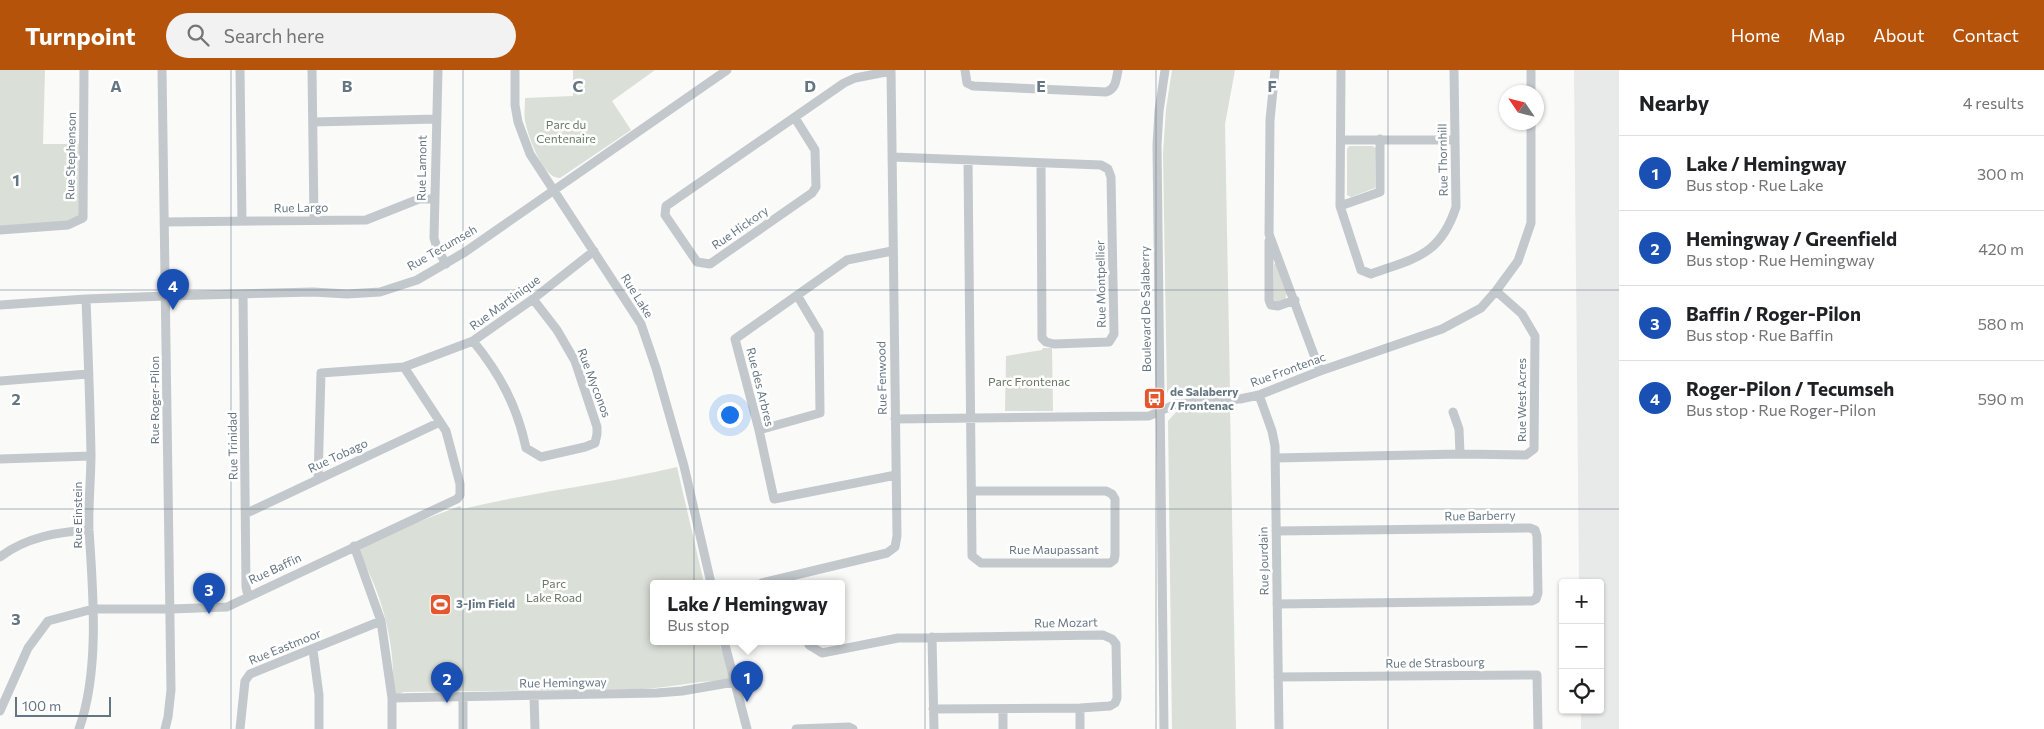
<!DOCTYPE html>
<meta charset="utf-8">
<style>
body{margin:0;font-family:Commissioner,sans-serif;background:#f2f2f2;color:#202124}
.controls{position:absolute;right:15px;bottom:15px;display:grid;overflow:hidden;border-radius:5px;box-shadow:0 1px 4px #0004}
.controls button{width:45px;height:45px;display:grid;place-items:center;padding:0;border:0;border-bottom:1px solid #e0e0e0;background:#fff;color:#202124;font:25px sans-serif}
.compass{position:absolute;left:1499px;top:15px;width:45px;height:45px;border-radius:50%;background:#fff;box-shadow:0 1px 4px #0004;rotate:305deg}
.scale{position:absolute;left:15px;bottom:12px;width:96px;box-sizing:border-box;padding-left:5px;border:2px solid #657683;border-top:0;font-size:14px;line-height:18px;white-space:nowrap;color:#657683;-webkit-text-stroke:4px #fff;paint-order:stroke}
.you{position:absolute;left:729px;top:344px;width:18px;height:18px;margin:-12px;border:4px solid #fff;border-radius:50%;background:#1a73e8;box-shadow:0 0 0 8px #1a73e833}
.badge{display:grid;place-items:center;width:32px;height:32px;border-radius:50%;background:#b45309;color:#fff;font-size:16px;font-weight:700}
.pin{position:absolute;translate:-50% -41px;filter:drop-shadow(0 1px 2px #0008)}
.pin::after{content:'';position:absolute;top:26px;width:18px;height:15px;background:inherit;clip-path:polygon(0 0,100% 0,50% 100%)}
.popup{position:absolute;left:650px;top:510px;width:195px;height:65px;box-sizing:border-box;display:grid;place-content:center;border-radius:5px;background:#fff;filter:drop-shadow(0 1px 4px #0005);font-size:16px;white-space:nowrap;color:#757577}
.popup b{font-size:19px;color:#202124}
.popup::after{content:'';position:absolute;left:50%;top:100%;margin-left:-10px;border:10px solid transparent;border-top-color:#fff}
.list{margin:0;padding:0;list-style:none}
h2{display:flex;justify-content:space-between;align-items:center;height:65px;margin:0;padding:0 20px;font-size:21px}
h2 small{font-size:16px;font-weight:400;color:#757577}
.list li{display:grid;grid-template-columns:32px 1fr auto;gap:15px;align-items:center;box-sizing:border-box;height:75px;padding:0 20px;border-top:1px solid #e0e0e0}
.list b{display:block;font-size:19px;white-space:nowrap}
.list p{margin:0;font-size:16px;white-space:nowrap;color:#757577}
.list em{font-size:16px;font-style:normal;color:#757577}
.icon{flex:none;width:28px;height:28px;fill:none;stroke:currentColor;stroke-width:2;stroke-linecap:round;stroke-linejoin:round}
.map{position:relative;flex:none;width:1619px;height:659px;overflow:hidden}
header{display:flex;align-items:center;gap:30px;box-sizing:border-box;height:70px;padding:0 25px;background:#b45309;color:#fff}
header strong{font-size:24px}
nav{display:flex;gap:28px;margin-inline-start:auto;font-size:18px}
.search{width:350px;height:45px;background:#f2f2f2;display:flex;align-items:center;gap:12px;box-sizing:border-box;padding:0 18px;border-radius:28px;color:#757577;font-size:19px}
main{display:flex}
aside{flex:1;background:#fff}
.map>svg:first-child{display:block}
</style>
<header>
<strong>Turnpoint</strong>
<div class="search"><svg class="icon" aria-label="search" viewBox="0 0 24 24"><circle cx="10" cy="10" r="6"/><path d="M15 15l6 6"/></svg>Search here</div>
<nav><a>Home</a><a>Map</a><a>About</a><a>Contact</a></nav>
</header>
<main>
<div class="map">
<svg width="1619" height="659" viewBox="0 0 1619 659">
<rect width="100%" height="100%" fill="#fafaf8"/>
<path fill="#e8e9e9" d="M1574,0H1619V659H1581V640H1600V513H1579Z"/>
<path fill="#dadfd7" d="M0,0H45L43,74H83V148L68,155L0,160Z
M573,0H655L612,31L631,60L560,108C543,109 528,66 525,51C524,44 525,35 525,28L573,26Z
M1172,0H1235L1225,54L1230,322L1183,323L1172,327L1167,322L1163,84L1166,39Z
M1349,76H1372L1376,78L1375,118L1351,127L1347,125V79Z
M1276,193L1287,223L1285,230L1276,233L1273,228L1274,194Z
M1043,278H1052L1053,341H1005L1006,286L1042,280Z
M1230,336L1236,659H1172L1168,351L1176,342Z
M677,397L704,513H653V571H718L734,612C704,608 673,618 643,619L403,622L392,628C398,580 381,516 354,476L460,436L462,439C533,422 606,414 677,397Z"/>
<g fill="none" stroke-linecap="round" stroke-linejoin="round">
<path stroke="#c3c8cc" stroke-width="9" d="M162,0L171,620L168,647L165,659
M240,0L242,151
M312,0L314,150
M438,0L434,168L437,178L446,194
M515,0V35L518,52L530,84L641,254L656,298L684,396L711,513
M965,0L967,13L973,16L1106,22C1116,19 1116,10 1118,0
M1275,0L1270,50L1269,164L1320,301
M1341,0L1340,136L1361,200L1371,204C1415,188 1440,186 1456,137L1454,0
M1531,0V22
M795,48L815,80L816,117L812,123L710,194L697,192L665,145L666,136L844,13L855,8L891,1
M313,52L436,49
M1341,70H1455
M892,87L1101,95L1108,99L1111,107L1114,264L1109,272L1054,274L1046,272L1042,268L1041,93
M968,91L972,486L981,493H1110L1114,490L1115,485V429L1112,424L1106,421H972
M1340,136L1380,122V69
M165,152L366,150L419,129H434
M0,160L68,155L83,148L84,0
M1269,171V230L1271,235L1278,236L1295,230
M892,181L847,190L735,269L759,360L774,429L896,405
M243,225L246,517L248,526
M0,235L86,229L166,226L313,222L347,224L380,222L417,210L465,182L727,0
M473,271C500,304 517,336 526,378L541,387L585,377L595,373L597,364V357L575,291L557,260L533,229
M0,311L88,304
M1259,325L1272,361L1275,376L1279,659
M1453,342L1459,359L1460,384
M895,349L1149,346L1176,334L1240,329L1259,325L1320,301L1442,259L1481,238L1496,221L1518,191L1531,153V52
M759,360L820,343L819,262L797,225
M1276,388L1460,384L1526,385L1534,379L1535,266L1522,244L1496,221
M0,389L91,386
M318,409L321,303L404,297L473,271L533,229L594,181
M247,443L440,352
M1276,461L1530,458L1535,460L1537,466L1538,523L1536,529L1532,531L1277,534
M354,476L381,551L392,628V659
M0,487C26,467 58,462 89,460
M762,513L887,483L895,477L897,466L891,0
M932,567L934,659
M724,571L747,659
M808,571L809,575L822,583L898,568L1103,565L1112,569L1116,574L1117,628L1115,633L1110,636L1080,638L933,639
M313,580L319,625V659
M1278,607L1537,605L1538,659
M534,626L535,659
M392,628L657,623L682,621L734,612
M1080,638V659
M1003,639V659
M0,641L28,578L48,551L93,539H171L227,537L457,429L460,425V414L446,361L404,297
M79,659C100,601 93,521 89,460C88,435 91,409 91,384C90,332 88,280 86,229
M240,659L245,611L250,604L381,551
M463,659V627
M796,659L849,657L853,659
M1164,659L1157,75L1159,41L1165,0"/>
</g>
<path fill="none" stroke="#657683" stroke-width="1" stroke-opacity="0.55" d="M231,0V659M463,0V659M694,0V659M925,0V659M1156,0V659M1388,0V659M0,220H1619M0,439H1619"/>
<defs>
<symbol id="bus-square" viewBox="-11 -11 22 22"><rect x="-9" y="-9" width="18" height="18" rx="4" fill="#e4572e" stroke="#fff"/><path d="M-5-6H5V4H4V6H2V4H-2V6H-4V4H-5ZM-3.5-4V0h7V-4ZM-3.5 1.2v1.5H-2V1.2ZM2 1.2v1.5H3.5V1.2Z" fill="#fff"/></symbol>
<symbol id="stadium-square" viewBox="-11 -11 22 22"><rect x="-9" y="-9" width="18" height="18" rx="4" fill="#e4572e" stroke="#fff"/><path d="M0-5a6.5 5 0 1 0 0 10a6.5 5 0 1 0 0-10ZM-3.5-1.8h7v3.6h-7Z" fill="#fff"/></symbol>
</defs>
<g fill-rule="evenodd">
<use href="#bus-square" x="1142" y="316" width="25" height="25"/>
<use href="#stadium-square" x="428" y="522" width="25" height="25"/>
</g>
<g text-anchor="middle" stroke-width="5" stroke-linejoin="round" paint-order="stroke">
<g font-size="12" fill="#687a64" stroke="#fff">
<text x="566" y="59">Parc du<tspan x="566" dy="14">Centenaire</tspan></text>
<text x="1029" y="316">Parc Frontenac</text>
<text x="554" y="518">Parc<tspan x="554" dy="14">Lake Road</tspan></text>
</g>
<g font-size="12" fill="#657683" stroke="#fff">
<text transform="translate(71 86) rotate(-89)" y="4">Rue Stephenson</text>
<text transform="translate(1443 90) rotate(-91)" y="4">Rue Thornhill</text>
<text transform="translate(422 98) rotate(-89)" y="4">Rue Lamont</text>
<text transform="translate(301 138) rotate(-1)" y="4">Rue Largo</text>
<text transform="translate(740 158) rotate(-35)" y="4">Rue Hickory</text>
<text transform="translate(442 178) rotate(-30)" y="4">Rue Tecumseh</text>
<text transform="translate(1101 214) rotate(-91)" y="4">Rue Montpellier</text>
<text transform="translate(637 226) rotate(58)" y="4">Rue Lake</text>
<text transform="translate(505 233) rotate(-36)" y="4">Rue Martinique</text>
<text transform="translate(1146 239) rotate(-91)" y="4">Boulevard De Salaberry</text>
<text transform="translate(1288 300) rotate(-20)" y="4">Rue Frontenac</text>
<text transform="translate(882 308) rotate(-91)" y="4">Rue Fenwood</text>
<text transform="translate(594 313) rotate(69)" y="4">Rue Myconos</text>
<text transform="translate(760 317) rotate(76)" y="4">Rue des Arbres</text>
<text transform="translate(155 330) rotate(-90)" y="4">Rue Roger-Pilon</text>
<text transform="translate(1522 330) rotate(-90)" y="4">Rue West Acres</text>
<text transform="translate(233 376) rotate(-91)" y="4">Rue Trinidad</text>
<text transform="translate(338 386) rotate(-25)" y="4">Rue Tobago</text>
<text transform="translate(78 445) rotate(-90)" y="4">Rue Einstein</text>
<text transform="translate(1480 446) rotate(-1)" y="4">Rue Barberry</text>
<text x="1054" y="484">Rue Maupassant</text>
<text transform="translate(1264 491) rotate(-91)" y="4">Rue Jourdain</text>
<text transform="translate(275 499) rotate(-25)" y="4">Rue Baffin</text>
<text transform="translate(1066 553) rotate(-1)" y="4">Rue Mozart</text>
<text transform="translate(285 577) rotate(-22)" y="4">Rue Eastmoor</text>
<text transform="translate(1435 593) rotate(-1)" y="4">Rue de Strasbourg</text>
<text transform="translate(563 613) rotate(-1)" y="4">Rue Hemingway</text>
</g>
<g font-size="12" font-weight="bold" fill="#657683" stroke="#fff" text-anchor="start">
<text x="1170" y="326">de Salaberry<tspan x="1170" dy="14">/ Frontenac</tspan></text>
<text x="456" y="538">3-Jim Field</text>
</g>
</g>
<g font-size="16" text-anchor="middle" font-weight="bold" fill="#657683" stroke="#fff" stroke-width="5" stroke-linejoin="round" paint-order="stroke">
<text x="116" y="22">A</text>
<text x="347" y="22">B</text>
<text x="578" y="22">C</text>
<text x="810" y="22">D</text>
<text x="1041" y="22">E</text>
<text x="1272" y="22">F</text>
<text x="16" y="116">1</text>
<text x="16" y="335">2</text>
<text x="16" y="555">3</text>
</g>
</svg>
<div class="controls">
<button>+</button>
<button>−</button>
<button><svg class="icon" aria-label="locate" viewBox="0 0 24 24"><circle cx="12" cy="12" r="6"/><path d="M12 2v4M12 18v4M2 12h4M18 12h4"/></svg></button>
</div>
<svg class="compass" viewBox="-18 -18 36 36"><path d="M0-13l5 13h-10z" fill="#e53935"/><path d="M0 13l5-13h-10z" fill="#757577"/></svg>
<div class="scale">100 m</div>
<div class="you"></div>
<div class="pin badge" style="left:747px;top:632px;background:#1a4fb4">1</div>
<div class="popup"><b>Lake / Hemingway</b>Bus stop</div>
<div class="pin badge" style="left:447px;top:633px;background:#1a4fb4">2</div>
<div class="pin badge" style="left:209px;top:544px;background:#1a4fb4">3</div>
<div class="pin badge" style="left:173px;top:240px;background:#1a4fb4">4</div>
</div>
<aside>
<h2>Nearby<small>4 results</small></h2>
<ul class="list">
<li><span class="badge" style="background:#1a4fb4">1</span><div><b>Lake / Hemingway</b><p>Bus stop · Rue Lake</p></div><em>300 m</em></li>
<li><span class="badge" style="background:#1a4fb4">2</span><div><b>Hemingway / Greenfield</b><p>Bus stop · Rue Hemingway</p></div><em>420 m</em></li>
<li><span class="badge" style="background:#1a4fb4">3</span><div><b>Baffin / Roger-Pilon</b><p>Bus stop · Rue Baffin</p></div><em>580 m</em></li>
<li><span class="badge" style="background:#1a4fb4">4</span><div><b>Roger-Pilon / Tecumseh</b><p>Bus stop · Rue Roger-Pilon</p></div><em>590 m</em></li>
</ul>
</aside>
</main>
